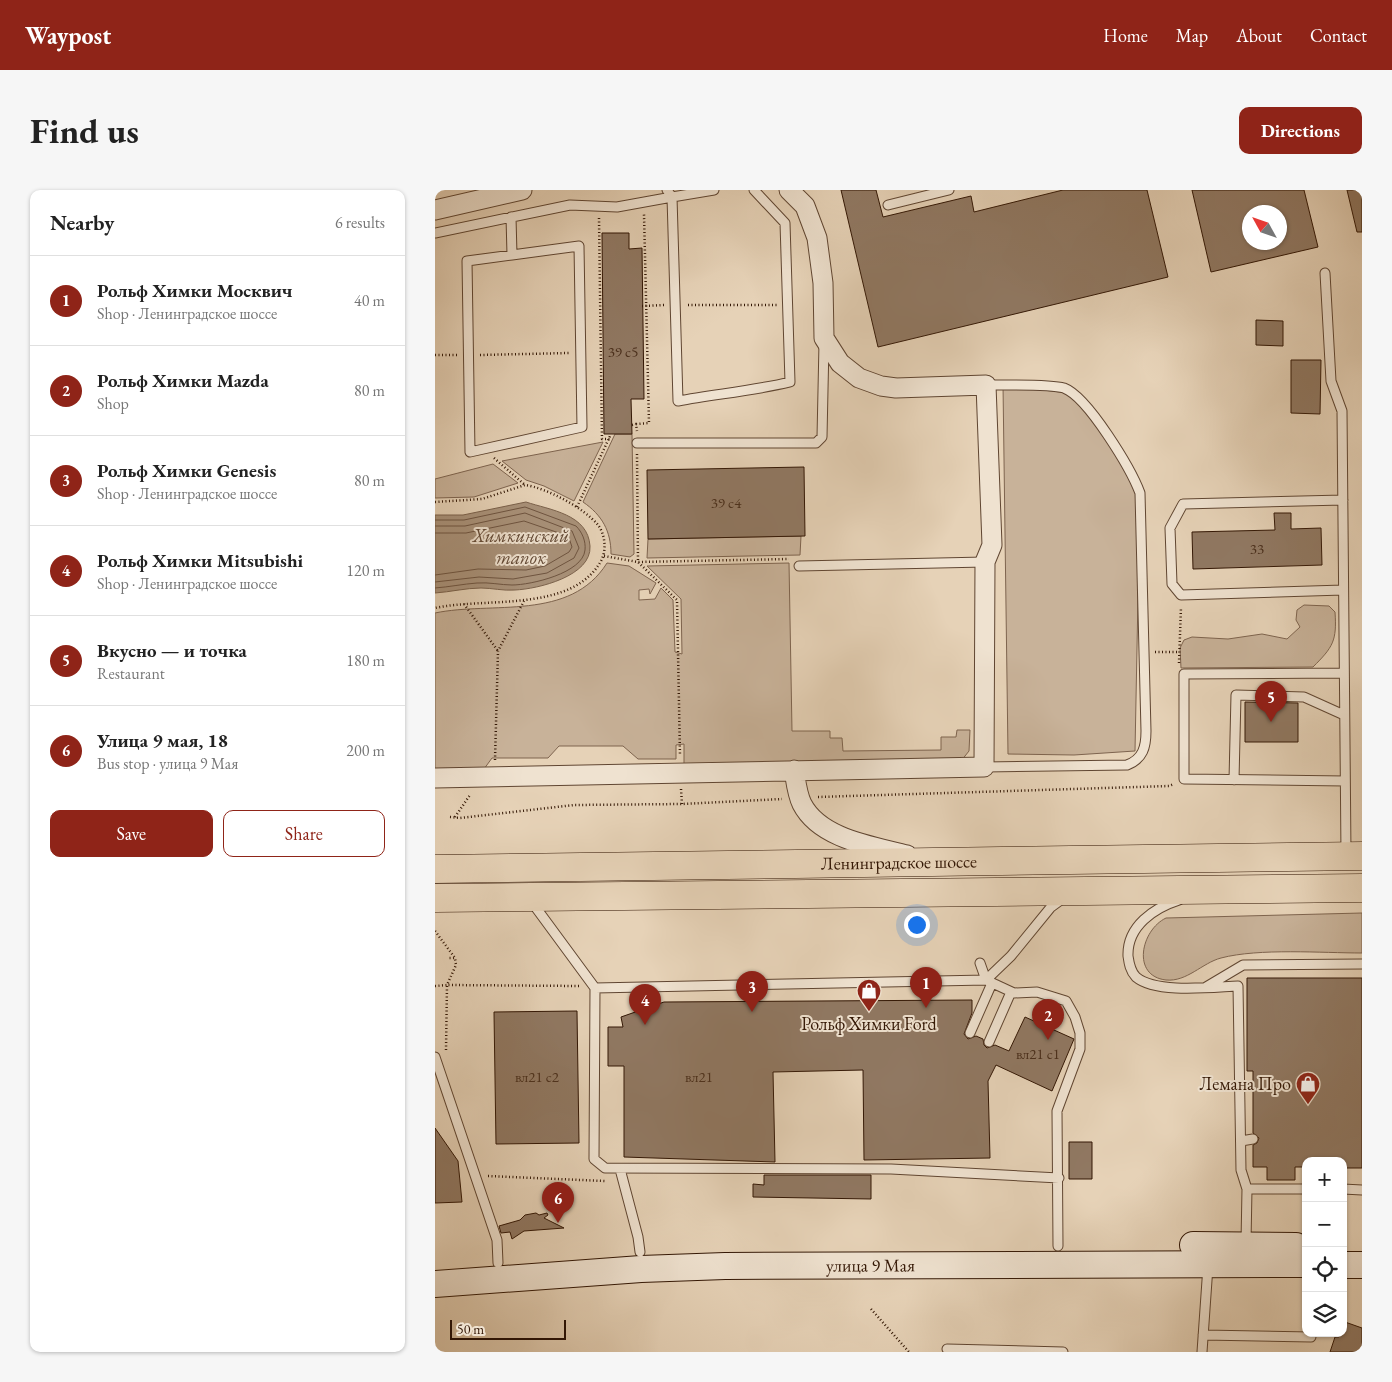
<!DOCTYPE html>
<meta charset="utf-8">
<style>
body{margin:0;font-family:"EB Garamond",serif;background:#f6f6f6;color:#222}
.controls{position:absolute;right:15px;bottom:15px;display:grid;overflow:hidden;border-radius:10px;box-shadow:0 1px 4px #0004}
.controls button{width:45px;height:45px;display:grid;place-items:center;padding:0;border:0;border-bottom:1px solid #e0e0e0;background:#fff;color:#222;font:25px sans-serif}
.compass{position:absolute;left:807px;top:15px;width:45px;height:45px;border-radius:50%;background:#fff;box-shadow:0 1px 4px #0004;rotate:310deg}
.scale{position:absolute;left:15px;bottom:12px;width:116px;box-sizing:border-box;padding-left:5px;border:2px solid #331705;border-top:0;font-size:14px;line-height:18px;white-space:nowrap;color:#331705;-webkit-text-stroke:4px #efe2d0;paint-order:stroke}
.you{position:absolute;left:481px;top:734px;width:18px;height:18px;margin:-12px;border:4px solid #fff;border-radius:50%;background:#1a73e8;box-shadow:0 0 0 8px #1a73e833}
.badge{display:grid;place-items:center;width:32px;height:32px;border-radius:50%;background:#8f2418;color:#fff;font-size:16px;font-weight:700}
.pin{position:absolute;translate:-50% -41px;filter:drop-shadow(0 1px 2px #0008)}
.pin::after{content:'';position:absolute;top:26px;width:18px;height:15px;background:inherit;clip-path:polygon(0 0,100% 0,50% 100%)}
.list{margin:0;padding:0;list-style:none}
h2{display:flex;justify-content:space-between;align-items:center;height:65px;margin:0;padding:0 20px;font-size:21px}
h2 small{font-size:16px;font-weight:400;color:#767676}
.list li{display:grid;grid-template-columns:32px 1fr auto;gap:15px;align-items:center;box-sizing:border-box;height:90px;padding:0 20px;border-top:1px solid #e0e0e0}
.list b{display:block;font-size:19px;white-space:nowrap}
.list p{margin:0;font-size:16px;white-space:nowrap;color:#767676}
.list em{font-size:16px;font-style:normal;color:#767676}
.actions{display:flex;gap:10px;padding:15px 20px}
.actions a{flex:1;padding:11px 0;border:1px solid #8f2418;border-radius:10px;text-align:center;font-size:18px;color:#8f2418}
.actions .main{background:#8f2418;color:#fff}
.icon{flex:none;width:28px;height:28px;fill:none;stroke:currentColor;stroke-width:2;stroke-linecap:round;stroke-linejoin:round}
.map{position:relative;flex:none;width:927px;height:1162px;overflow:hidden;border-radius:10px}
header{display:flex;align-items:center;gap:30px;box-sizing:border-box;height:70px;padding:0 25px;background:#8f2418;color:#fff}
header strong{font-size:24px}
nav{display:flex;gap:28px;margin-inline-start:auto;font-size:18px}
.intro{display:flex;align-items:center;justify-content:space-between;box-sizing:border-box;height:120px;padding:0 30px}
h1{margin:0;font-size:35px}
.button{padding:12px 22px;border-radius:10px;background:#8f2418;color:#fff;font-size:18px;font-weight:700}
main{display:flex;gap:30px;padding:0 30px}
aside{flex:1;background:#fff;border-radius:10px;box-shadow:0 1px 4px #0004}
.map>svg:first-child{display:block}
</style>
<header>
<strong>Waypost</strong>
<nav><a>Home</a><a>Map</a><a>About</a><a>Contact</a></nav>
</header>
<div class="intro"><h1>Find us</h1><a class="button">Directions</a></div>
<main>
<aside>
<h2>Nearby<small>6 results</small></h2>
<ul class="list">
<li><span class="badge">1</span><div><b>Рольф Химки Москвич</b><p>Shop · Ленинградское шоссе</p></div><em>40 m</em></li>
<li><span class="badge">2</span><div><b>Рольф Химки Mazda</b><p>Shop</p></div><em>80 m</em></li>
<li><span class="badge">3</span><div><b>Рольф Химки Genesis</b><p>Shop · Ленинградское шоссе</p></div><em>80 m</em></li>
<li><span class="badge">4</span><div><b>Рольф Химки Mitsubishi</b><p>Shop · Ленинградское шоссе</p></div><em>120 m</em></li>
<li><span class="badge">5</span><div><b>Вкусно — и точка</b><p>Restaurant</p></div><em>180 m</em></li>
<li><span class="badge">6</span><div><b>Улица 9 мая, 18</b><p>Bus stop · улица 9 Мая</p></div><em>200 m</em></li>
</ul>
<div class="actions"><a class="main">Save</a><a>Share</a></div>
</aside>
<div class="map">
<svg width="927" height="1162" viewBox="0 0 927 1162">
<rect width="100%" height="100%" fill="#e6d2b7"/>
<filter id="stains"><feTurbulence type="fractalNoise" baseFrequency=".004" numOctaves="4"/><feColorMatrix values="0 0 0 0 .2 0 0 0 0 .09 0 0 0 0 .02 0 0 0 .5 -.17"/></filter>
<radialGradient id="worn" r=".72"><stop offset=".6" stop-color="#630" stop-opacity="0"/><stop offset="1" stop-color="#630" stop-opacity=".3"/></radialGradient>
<path fill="#c8b299" stroke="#7e644f" d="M568,195L641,204L700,289L705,303L700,561L639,565L573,564Z
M180,244H197L199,364L195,367L176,364C176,341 167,325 148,312Z
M168,252L139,311L109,296L91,290L67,271Z
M58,274L83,293L39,307L0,308V289Z
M366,346L365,365L212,368L213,349Z
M172,373L194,376L221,393L215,404L214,399L204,400V410L220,409L226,398L238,410L240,462L247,464L246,409L212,376L354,373L357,541H395V548H407L408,561L506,560V547H521L522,540H535L534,561L526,571L249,576V554L241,555V569H203L188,556H124L113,568H57L49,579L0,580V423C57,411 135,432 172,373Z
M869,415L894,416L900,422C902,451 898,457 878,477L746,478L745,458L749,450L757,447L793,449L827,444L852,449L865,437L861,430L862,420Z
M927,723V763C887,763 824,758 786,768C767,773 752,792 731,790C696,786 706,740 731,728Z"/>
<path fill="#a9927a" stroke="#7a614b" d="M91,312C115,320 153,324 155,356C157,386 103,399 80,400C68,401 57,398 46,398C31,398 15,402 0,403V325H28Z"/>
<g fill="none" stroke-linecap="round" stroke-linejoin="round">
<path stroke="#6e5440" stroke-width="1" d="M0,330H29L90,317L141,336C147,342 151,351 150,360C148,383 96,395 77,395C66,395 54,392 42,393C28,394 14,397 0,398
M0,336H30L90,323L137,341L144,358L139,368L112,383L78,389L44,387L0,392
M0,343H31L89,331L127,344L134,348L137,357L134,362L110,376L91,380L43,379L0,385"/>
</g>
<path fill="#907862" stroke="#331705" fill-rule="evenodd" d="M406,0H441L448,27L536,6L539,22L628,0H712L733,87L443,157Z
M757,0H869L883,57L776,82ZM814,22H844V52H814Z
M912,0H927V42H922Z
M167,43H194V59L207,58L209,209H196L197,244H169Z
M821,130L848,131V156L821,155Z
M856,170H886L885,224L856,223Z
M369,277L370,346L213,349L212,280Z
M839,323H856V339L886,338L887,375L758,379L757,342L840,340Z
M810,512L863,513V552H810Z
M812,788H927V978H908V971H871V977H860V990H832V977H818V955L822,953L824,948L818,943V881H812Z
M537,810V823L529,844L533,849L541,846L548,849L549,855L552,858L560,855L574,861L590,827L639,849L617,901L561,875L553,891L555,968L429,970L428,880L338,882L340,972L189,967V876H173V837H188L186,827L229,812Z
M142,821L144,953L61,954L59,822Z
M0,938L23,971L27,1012L0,1013Z
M634,952H657V989H634Z
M329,985H436V1009L318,1007V994L329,995Z
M101,1023L104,1025L112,1023L113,1025L109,1028L129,1038L89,1041L77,1049L75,1042L66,1043L64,1036L85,1030L90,1025Z
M910,1132L927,1138V1162H895L900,1147H904V1143H908Z"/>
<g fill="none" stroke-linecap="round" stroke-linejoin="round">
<defs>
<path id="service" d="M279,0L237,7L243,211C280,204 318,201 355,192L350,33L319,0
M453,15L514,0
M76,27L77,65L144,56L147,237L35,262L32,71L77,65
M0,43L135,15L182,17L237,7L232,0
M890,83L896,191L907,221L911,663
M202,253H381L387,247L389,153
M908,310L748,314L735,338L737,394L746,405L908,400
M364,376L550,372
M909,483L749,484V589L910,591
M549,577L692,575C708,569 711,557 711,541L705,303C696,279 653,207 629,198C615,194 569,195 551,195
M799,590L801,505L869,507L909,525
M744,710C719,718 692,736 693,766C694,773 695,781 701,787C721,804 778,797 803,796L806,980L812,999L811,1052
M96,711L160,798L159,969L170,978L456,979L624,988
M545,773L551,790
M551,790L576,766L616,717L627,709
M771,797L808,775L927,774
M160,798L551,790L579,803L602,802L631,811L640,827L645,843V859L622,921L623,1056
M535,843L557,793
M554,852L576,802
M0,867L62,1050L63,1073
M806,951L818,949
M185,979L203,1047L205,1062
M812,999H871
M908,999L927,1000
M768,1145L876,1147
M512,1159L628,1162
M767,1162L773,1076"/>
<path id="minor" d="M0,20L87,0
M359,580C361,592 362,604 367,614C385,649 437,656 472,665
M0,588L549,577L550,372L557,355L551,195L461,198L446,196L424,188L405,173L389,148L388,93L382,48L370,16L354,0"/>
<g id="secondary">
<path d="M758,1055L861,1056"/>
<path d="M908,1075H927"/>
<path id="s1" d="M0,1094L206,1079L290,1076L871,1074"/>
</g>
<g id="trunk">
<path id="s2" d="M0,679L927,666"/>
<path d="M0,708L927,698"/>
</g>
</defs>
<use href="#service" stroke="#604632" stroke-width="11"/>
<use href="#minor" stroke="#604632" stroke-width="21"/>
<use href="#secondary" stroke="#331705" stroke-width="28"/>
<use href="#trunk" stroke="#331705" stroke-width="29"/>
<path stroke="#331705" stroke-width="2.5" stroke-dasharray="1 2.5" stroke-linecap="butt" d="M164,28L167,249H175
M253,115H342
M207,116L230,115
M0,165H22
M45,165L134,163
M201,234L214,233L209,24
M197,235L201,234L202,241
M202,264L203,372L242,410L245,566
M59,268L90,295
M0,312L47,309L90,295C112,298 149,318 163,335C170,344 172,360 166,371C137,423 50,407 0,418
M142,317L176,244
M169,366L203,372L354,369
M29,414L63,461
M720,462H744
M744,473L746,417
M60,570L63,461L89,411
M246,599L247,614
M383,607L734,596L739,594
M15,627L25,628L139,615L247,614L347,609
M20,627L35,605
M0,741L20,768
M0,796L12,795L21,775L20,768H13
M11,860L12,795L144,796
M53,986L170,991
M436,1119L474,1162"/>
<use href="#service" stroke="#efe2d0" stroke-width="9"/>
<use href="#minor" stroke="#efe2d0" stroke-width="19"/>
<use href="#secondary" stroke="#efe2d0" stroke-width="26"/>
<use href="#trunk" stroke="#e6d2b7" stroke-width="28"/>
</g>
<defs>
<symbol id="shop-pin" viewBox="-11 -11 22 30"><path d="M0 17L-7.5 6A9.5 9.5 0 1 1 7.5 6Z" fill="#8f2418" stroke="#efe2d0"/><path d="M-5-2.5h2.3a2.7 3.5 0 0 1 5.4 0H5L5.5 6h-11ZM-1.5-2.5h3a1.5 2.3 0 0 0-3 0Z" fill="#fff"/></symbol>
</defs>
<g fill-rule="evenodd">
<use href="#shop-pin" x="420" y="787" width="28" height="38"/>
<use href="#shop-pin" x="859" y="880" width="28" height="38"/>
</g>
<g text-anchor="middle" stroke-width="4" stroke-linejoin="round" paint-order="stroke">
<g font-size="15" fill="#4a2f1c">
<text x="188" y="167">39 с5</text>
<text x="291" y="318">39 с4</text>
<text x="822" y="364">33</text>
<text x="603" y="869">вл21 с1</text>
<text x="102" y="892">вл21 с2</text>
<text x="264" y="892">вл21</text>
</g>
<g font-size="18" fill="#331705" stroke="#efe2d0">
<text dy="6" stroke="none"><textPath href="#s2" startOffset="464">Ленинградское шоссе</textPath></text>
<text dy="6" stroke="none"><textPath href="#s1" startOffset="436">улица 9 Мая</textPath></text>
</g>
<g font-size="18" fill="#331705" stroke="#efe2d0">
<text x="434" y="840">Рольф Химки Ford</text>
<text x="856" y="900" text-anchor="end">Лемана Про</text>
</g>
<g font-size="19" font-style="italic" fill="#624834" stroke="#efe2d0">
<text x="86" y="352">Химкинский<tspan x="86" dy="22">тапок</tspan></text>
</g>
</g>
<rect width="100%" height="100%" filter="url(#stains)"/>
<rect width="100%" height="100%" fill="url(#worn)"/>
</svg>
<div class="controls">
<button>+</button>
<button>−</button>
<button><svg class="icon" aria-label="locate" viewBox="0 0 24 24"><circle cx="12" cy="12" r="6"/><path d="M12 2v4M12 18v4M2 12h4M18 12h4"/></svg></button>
<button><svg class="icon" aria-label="layers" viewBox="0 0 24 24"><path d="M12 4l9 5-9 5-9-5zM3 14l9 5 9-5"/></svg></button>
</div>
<svg class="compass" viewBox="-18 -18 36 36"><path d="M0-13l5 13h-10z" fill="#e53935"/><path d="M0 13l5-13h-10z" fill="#767676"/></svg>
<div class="scale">50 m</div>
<div class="you"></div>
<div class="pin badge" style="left:491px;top:818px">1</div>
<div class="pin badge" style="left:613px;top:850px">2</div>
<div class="pin badge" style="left:317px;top:822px">3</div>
<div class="pin badge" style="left:210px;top:835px">4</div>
<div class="pin badge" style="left:836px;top:532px">5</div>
<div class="pin badge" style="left:123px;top:1033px">6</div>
</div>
</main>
